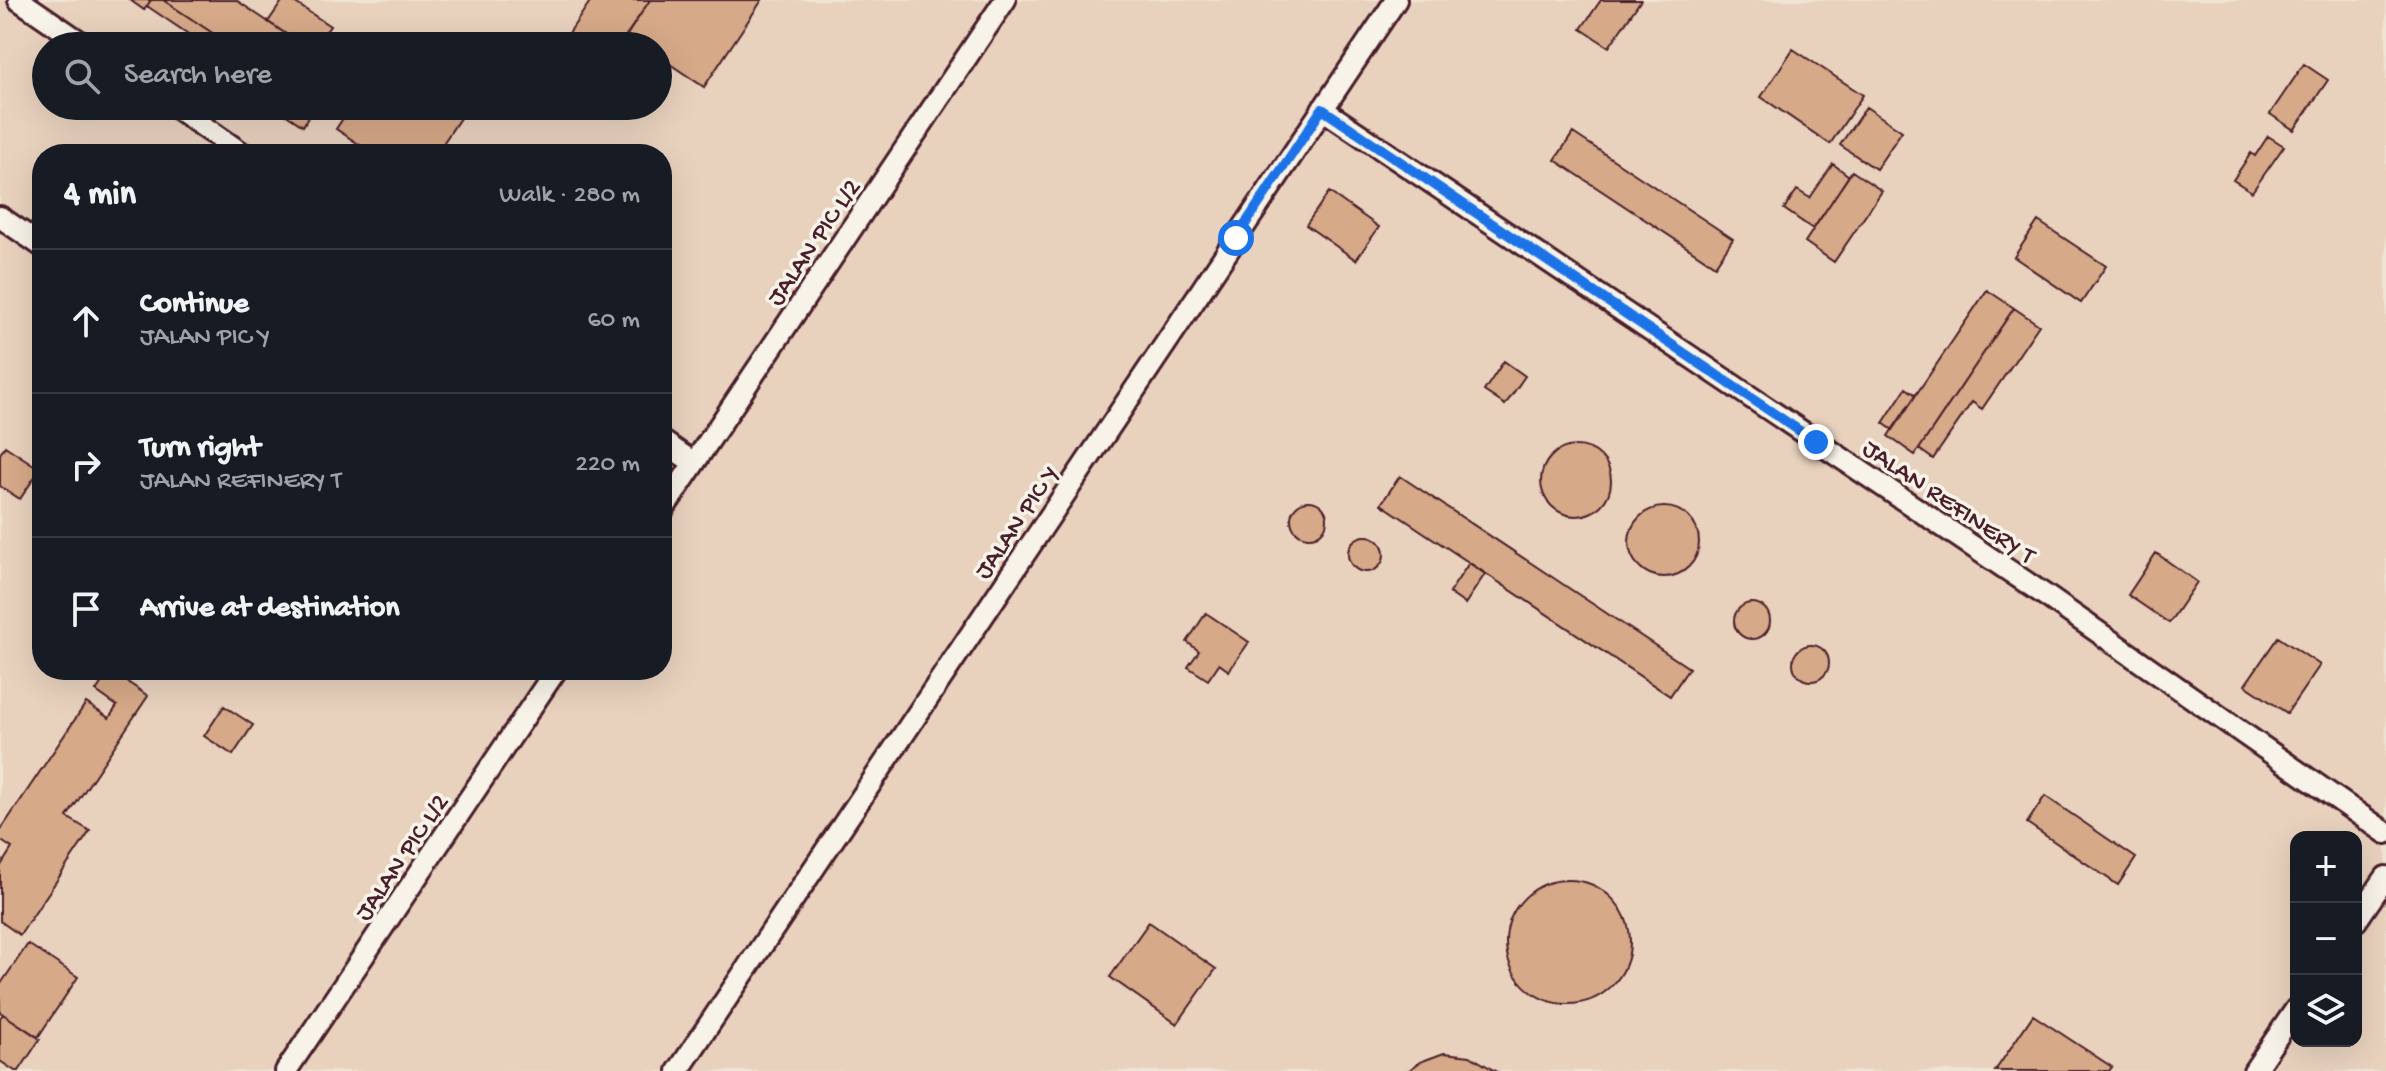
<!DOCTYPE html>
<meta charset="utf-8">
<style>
body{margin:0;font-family:"Gochi Hand",sans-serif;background:#242831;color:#f1f3f6}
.controls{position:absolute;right:24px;bottom:24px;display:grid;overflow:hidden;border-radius:16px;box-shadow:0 8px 32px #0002}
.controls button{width:72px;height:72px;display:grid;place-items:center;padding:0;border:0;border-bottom:2px solid #363941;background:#171b24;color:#f1f3f6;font:40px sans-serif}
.stop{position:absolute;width:24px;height:24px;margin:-18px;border:6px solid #1a73e8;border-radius:50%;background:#fff}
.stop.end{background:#1a73e8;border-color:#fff;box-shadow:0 2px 8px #0008}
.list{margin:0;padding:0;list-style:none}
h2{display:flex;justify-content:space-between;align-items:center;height:104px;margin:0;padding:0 32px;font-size:34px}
h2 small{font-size:26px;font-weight:400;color:#9ea1a6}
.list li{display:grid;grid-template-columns:52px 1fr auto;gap:24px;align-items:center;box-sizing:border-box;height:144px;padding:0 32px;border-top:2px solid #363941}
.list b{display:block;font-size:30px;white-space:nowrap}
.list p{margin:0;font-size:26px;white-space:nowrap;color:#9ea1a6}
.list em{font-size:26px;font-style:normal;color:#9ea1a6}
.icon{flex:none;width:44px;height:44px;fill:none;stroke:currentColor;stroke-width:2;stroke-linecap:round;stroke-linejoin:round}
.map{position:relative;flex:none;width:2386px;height:1071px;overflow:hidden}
.search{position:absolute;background:#171b24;box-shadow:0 8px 32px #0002;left:32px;top:32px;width:640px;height:88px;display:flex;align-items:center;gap:20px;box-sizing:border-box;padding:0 28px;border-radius:44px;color:#9ea1a6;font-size:30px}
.panel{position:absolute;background:#171b24;box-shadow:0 8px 32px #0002;left:32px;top:144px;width:640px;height:536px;border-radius:32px}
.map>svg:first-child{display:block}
</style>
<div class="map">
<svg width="2386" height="1071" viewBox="0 0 2386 1071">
<rect width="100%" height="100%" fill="#f0e4d5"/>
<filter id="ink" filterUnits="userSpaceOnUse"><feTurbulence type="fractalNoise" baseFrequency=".0125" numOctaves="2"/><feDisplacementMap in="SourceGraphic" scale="16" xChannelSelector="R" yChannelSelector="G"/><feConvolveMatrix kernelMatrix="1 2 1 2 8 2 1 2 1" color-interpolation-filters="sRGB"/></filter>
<g filter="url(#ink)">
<path fill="#e8d2be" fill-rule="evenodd" d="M0,0H2386V1071H0ZM46,46H658V106H46ZM42,154H662V670H42ZM2296,837H2356V1041H2296Z"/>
<path fill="#d6a988" stroke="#4a1f2b" stroke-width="2" d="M130,0H151L144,10Z
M151,0H163L223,40L219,46H206L147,6Z
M163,0H236L304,46H232Z
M283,0H291L330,26L316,46H304L268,22Z
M591,0H650L619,46H563L561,45Z
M650,0H762L704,87L658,56V46H643L627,35Z
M1601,0H1641L1609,47L1581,29Z
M326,31L348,46H316Z
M1793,49L1863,95L1830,144L1761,97Z
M2304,64L2328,80L2294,130L2270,114Z
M273,106H315L303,126Z
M351,106H443L460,118L436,154H374L336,129Z
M1866,107L1902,131L1876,169L1840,145Z
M1573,133L1733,239L1715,266L1555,160Z
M2268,136L2284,146L2252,192L2233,180L2251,153L2255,156Z
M1833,164L1849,176L1813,229L1784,209L1797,190L1810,198Z
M1852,171L1882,191L1834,262L1805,242Z
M1329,192L1379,227L1356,260L1306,225Z
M2038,221L2106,266L2081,303L2014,257Z
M1987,290L2014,308L1915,455L1888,436Z
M2014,308L2039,325L1982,409L1972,402L1933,459L1919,449Z
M1504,361L1525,376L1505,405L1484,391Z
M1906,388L1916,395L1893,430L1883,423Z
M1541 481a35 35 0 1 1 70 0a35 35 0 1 1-70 0Z
M5,446L40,469L20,499L0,486V454Z
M1400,476L1689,668L1670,696L1381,504Z
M1291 519a18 18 0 1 1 36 0a18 18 0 1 1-36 0Z
M1629 542a35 35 0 1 1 70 0a35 35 0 1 1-70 0Z
M1348 554a18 18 0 1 1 36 0a18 18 0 1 1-36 0Z
M2156,553L2197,582L2169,623L2128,595Z
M1469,563L1485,574L1465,604L1449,593Z
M1734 621a18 18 0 1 1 36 0a18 18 0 1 1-36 0Z
M1206,613L1249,642L1229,671L1219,664L1208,680L1188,667L1199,651L1187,642Z
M2278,637L2320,665L2287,713L2245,685Z
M1793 663a18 18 0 1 1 36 0a18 18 0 1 1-36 0Z
M110,670L148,696L67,817L90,831L20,935L0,921V867L12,848L0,840V831L86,703L109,718L117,706L96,691Z
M224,706L253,725L233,755L204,736Z
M2045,796L2136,858L2118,885L2027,823Z
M1506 942a62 62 0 1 1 124 0a62 62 0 1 1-124 0Z
M1149,922L1216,969L1177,1024L1110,977Z
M28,944L78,977L38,1037L0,1012V985Z
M3,1014L40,1039L19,1071H15L0,1061V1018Z
M2033,1015L2112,1067L2109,1071H1995Z
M1444,1053L1470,1056L1495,1071H1408L1420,1062Z"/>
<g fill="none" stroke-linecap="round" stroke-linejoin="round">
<defs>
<path id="minor" d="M19,0L86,46
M174,106L243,154
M1322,109L2045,595L2386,833
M0,217L42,246
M662,441L694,463
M662,511L1005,0
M2356,921L2386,877
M286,1071L556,670
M678,1071L1396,0
M2254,1071L2296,1009"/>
</defs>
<use href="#minor" stroke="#4a1f2b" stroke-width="26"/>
<use href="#minor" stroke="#f7f3e8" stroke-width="20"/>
</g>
</g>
<g fill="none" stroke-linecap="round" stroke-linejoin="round" filter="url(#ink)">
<path stroke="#1a73e8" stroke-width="10" d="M1236,238L1322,109L1816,442"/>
</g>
<g text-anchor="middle" stroke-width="7" stroke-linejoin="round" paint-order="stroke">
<g font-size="26" fill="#4a1f2b" stroke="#f7f3e8">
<text transform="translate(812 241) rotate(-56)" y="9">JALAN PIC L/2</text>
<text transform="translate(1950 500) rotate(34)" y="9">JALAN REFINERY T</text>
<text transform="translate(1015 521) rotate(-56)" y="9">JALAN PIC Y</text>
<text transform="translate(400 856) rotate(-56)" y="9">JALAN PIC L/2</text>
</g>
</g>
</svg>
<div class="controls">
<button>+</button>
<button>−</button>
<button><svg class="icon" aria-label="layers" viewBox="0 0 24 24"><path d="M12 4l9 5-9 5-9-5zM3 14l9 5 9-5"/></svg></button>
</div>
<div class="stop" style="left:1236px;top:238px"></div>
<div class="stop end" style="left:1816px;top:442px"></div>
<div class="search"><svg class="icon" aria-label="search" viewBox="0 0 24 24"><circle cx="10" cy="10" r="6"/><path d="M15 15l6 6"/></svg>Search here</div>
<section class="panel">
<h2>4 min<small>Walk · 280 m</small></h2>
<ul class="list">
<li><svg class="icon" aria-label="ahead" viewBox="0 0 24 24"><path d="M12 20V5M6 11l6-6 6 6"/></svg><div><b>Continue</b><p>JALAN PIC Y</p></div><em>60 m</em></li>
<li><svg class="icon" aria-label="right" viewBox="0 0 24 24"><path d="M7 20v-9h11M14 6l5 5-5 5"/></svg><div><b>Turn right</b><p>JALAN REFINERY T</p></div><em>220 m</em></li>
<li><svg class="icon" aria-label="arrive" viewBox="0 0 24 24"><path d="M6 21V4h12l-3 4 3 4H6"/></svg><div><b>Arrive at destination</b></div></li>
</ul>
</section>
</div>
